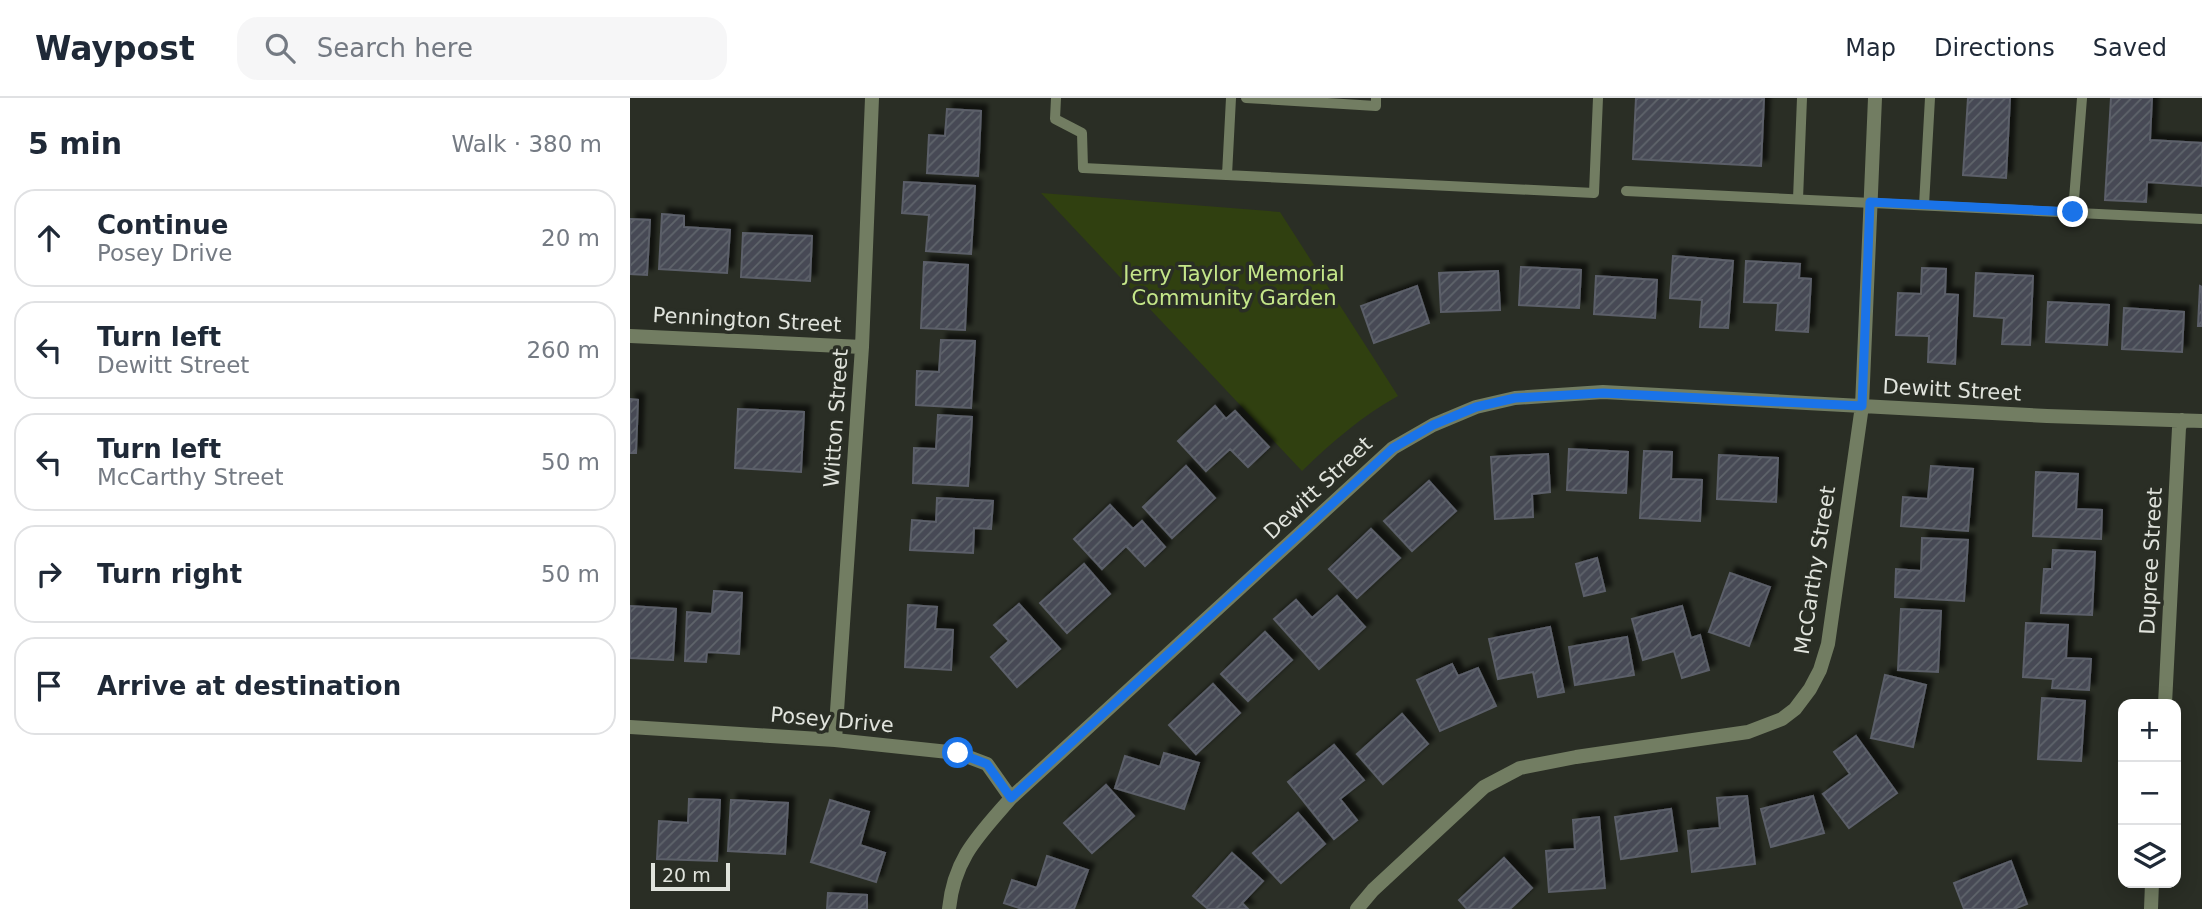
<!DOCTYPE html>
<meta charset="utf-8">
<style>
body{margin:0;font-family:"DejaVu Sans",sans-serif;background:#f6f6f7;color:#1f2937}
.controls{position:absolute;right:21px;bottom:21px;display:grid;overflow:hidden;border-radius:14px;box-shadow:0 4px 18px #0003}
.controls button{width:63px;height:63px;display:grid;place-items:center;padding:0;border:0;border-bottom:2px solid #e0e1e3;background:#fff;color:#1f2937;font:35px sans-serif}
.scale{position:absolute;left:21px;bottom:18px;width:79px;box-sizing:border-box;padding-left:7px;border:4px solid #e0e3dc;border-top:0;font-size:19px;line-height:24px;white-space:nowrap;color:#e0e3dc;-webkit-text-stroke:5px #2a2e25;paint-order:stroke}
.stop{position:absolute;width:21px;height:21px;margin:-16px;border:5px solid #1a73e8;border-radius:50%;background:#fff}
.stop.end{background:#1a73e8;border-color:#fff;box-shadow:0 2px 7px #0008}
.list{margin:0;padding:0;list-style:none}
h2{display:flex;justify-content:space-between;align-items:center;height:91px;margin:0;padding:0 28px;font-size:30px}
h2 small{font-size:23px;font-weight:400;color:#747a83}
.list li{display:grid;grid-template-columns:46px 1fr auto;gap:21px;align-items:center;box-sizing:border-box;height:98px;margin:0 14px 14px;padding:0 14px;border:2px solid #e0e1e3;border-radius:21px}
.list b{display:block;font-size:26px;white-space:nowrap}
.list p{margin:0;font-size:23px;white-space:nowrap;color:#747a83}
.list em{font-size:23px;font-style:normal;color:#747a83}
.icon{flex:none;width:38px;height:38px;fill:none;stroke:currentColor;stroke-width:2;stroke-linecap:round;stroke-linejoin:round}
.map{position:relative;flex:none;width:1572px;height:811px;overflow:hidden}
header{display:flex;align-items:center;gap:42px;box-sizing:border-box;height:98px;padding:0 35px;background:#fff;border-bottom:2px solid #e0e1e3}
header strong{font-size:33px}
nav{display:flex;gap:38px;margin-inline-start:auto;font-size:24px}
.search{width:490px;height:63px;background:#f6f6f7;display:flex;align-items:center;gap:18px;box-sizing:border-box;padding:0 24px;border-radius:21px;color:#747a83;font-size:26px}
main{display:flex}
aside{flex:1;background:#fff}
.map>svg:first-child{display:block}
</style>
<header>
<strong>Waypost</strong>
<div class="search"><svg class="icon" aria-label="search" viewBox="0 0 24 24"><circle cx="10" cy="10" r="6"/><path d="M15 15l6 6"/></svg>Search here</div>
<nav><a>Map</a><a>Directions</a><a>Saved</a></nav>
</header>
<main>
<aside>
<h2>5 min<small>Walk · 380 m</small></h2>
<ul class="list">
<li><svg class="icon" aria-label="ahead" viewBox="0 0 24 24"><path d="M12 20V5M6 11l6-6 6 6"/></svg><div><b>Continue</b><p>Posey Drive</p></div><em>20 m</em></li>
<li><svg class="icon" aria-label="left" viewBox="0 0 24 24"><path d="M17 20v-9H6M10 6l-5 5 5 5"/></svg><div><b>Turn left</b><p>Dewitt Street</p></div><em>260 m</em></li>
<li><svg class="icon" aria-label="left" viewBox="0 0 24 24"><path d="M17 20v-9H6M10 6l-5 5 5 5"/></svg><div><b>Turn left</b><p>McCarthy Street</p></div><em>50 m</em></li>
<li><svg class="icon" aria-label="right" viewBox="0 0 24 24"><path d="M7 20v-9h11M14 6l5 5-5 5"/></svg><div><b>Turn right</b></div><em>50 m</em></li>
<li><svg class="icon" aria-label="arrive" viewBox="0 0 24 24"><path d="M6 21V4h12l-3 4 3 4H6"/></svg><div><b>Arrive at destination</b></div></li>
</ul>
</aside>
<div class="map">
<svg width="1572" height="811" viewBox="0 0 1572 811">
<defs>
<pattern id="building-hatch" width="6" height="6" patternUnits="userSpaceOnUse" patternTransform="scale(1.75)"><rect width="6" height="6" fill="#464a54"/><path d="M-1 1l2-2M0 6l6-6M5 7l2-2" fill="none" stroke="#60646c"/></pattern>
<filter id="shadow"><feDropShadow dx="6" dy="-6" stdDeviation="2" flood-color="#0009"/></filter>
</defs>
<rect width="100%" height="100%" fill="#2a2e25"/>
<path fill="#304010" d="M411,95L650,114L768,298C732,318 702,344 672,373Z"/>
<path fill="url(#building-hatch)" stroke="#5b5f69" stroke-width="2" filter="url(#shadow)" d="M1006,0H1134L1131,68L1003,61Z
M1338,0H1380L1376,80L1333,77Z
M1481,0H1522L1520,42L1572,45V88L1517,84L1516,104L1475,102Z
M317,11L351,13L348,78L297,75L299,37L315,38Z
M274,84L345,88L341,156L296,153L299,117L272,115Z
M32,116L54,118V129L100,132L97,175L29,171Z
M0,121L20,122L17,177L0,176Z
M113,135L182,138L180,183L111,179Z
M1043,158L1103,163L1098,230L1070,229L1072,202L1040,200Z
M1116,163L1170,166L1169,180L1181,181L1178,234L1146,232L1148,205L1114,204Z
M294,164L338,167L335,232L291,230Z
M891,169L951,172L949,210L889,207Z
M1292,170L1316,171L1315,196L1328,197L1325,266L1298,264L1299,238L1266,237L1268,195L1291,196Z
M868,173L870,212L811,214L809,175Z
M1346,175L1403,178L1400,247L1372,246L1374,220L1344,218Z
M966,178L1027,182L1025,220L964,216Z
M787,188L799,225L744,245L731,208Z
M1570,188L1572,189V228H1568Z
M1418,204L1479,207L1477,247L1416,244Z
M1494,210L1554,214L1552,254L1492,251Z
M311,242L345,243L341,310L286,307L287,273L309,274Z
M0,301L8,302L6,355H0Z
M585,308L596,321L605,313L639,349L618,369L600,351L576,373L548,343Z
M108,311L174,314L171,374L105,370Z
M308,317L342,319L338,388L283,385L284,350L306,351Z
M939,351L998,354L996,395L937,392Z
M1014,353L1042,354L1041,381L1072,382L1070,423L1010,420Z
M918,356L920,394L902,396L903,419L865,421L861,359Z
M1089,357L1148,360L1146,404L1087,401Z
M556,368L585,400L542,440L513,409Z
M1301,368L1343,371L1338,433L1271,428L1273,399L1298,401Z
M1406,374L1448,376L1446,411L1472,412L1471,441L1403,438Z
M799,383L826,413L782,453L754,423Z
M307,400L363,403L361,431L344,430L343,455L280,452L282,422L306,424Z
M480,407L503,431L512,423L535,449L515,468L496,448L472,471L444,441Z
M741,431L770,460L727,500L699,471Z
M1292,440L1338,442L1334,503L1265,499L1266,471L1291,473Z
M1423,452L1465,454L1462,517L1411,515L1414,471H1422Z
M967,460L975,493L954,498L946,466Z
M454,466L480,496L437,535L410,505Z
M1100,475L1140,489L1119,548L1079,534Z
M84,493L112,495L109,556L77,554L76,564L55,563L57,514L82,516Z
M707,498L735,529L689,571L644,521L666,502L682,520Z
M389,506L430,551L387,589L361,559L379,543L364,527Z
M278,507L307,509L305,531L323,532L321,572L275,569Z
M0,508L46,511L43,562L0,560Z
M1052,508L1061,540L1070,537L1079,572L1052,580L1044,553L1013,562L1002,521Z
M1271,511L1311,513L1308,574L1268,572Z
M1396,525L1438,527L1436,560L1461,561L1459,592L1422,590L1423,581L1393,579Z
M920,529L934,594L908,599L903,574L868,581L859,541Z
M635,534L662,562L618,603L591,576Z
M997,539L1004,577L945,587L939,549Z
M822,566L828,578L848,570L866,608L810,633L787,582Z
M1255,577L1296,587L1283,649L1241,640Z
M583,586L610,615L566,656L539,627Z
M1412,600L1455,603L1451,663L1408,661Z
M772,616L798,646L753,686L727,656Z
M1226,638L1267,695L1219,730L1193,696L1220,676L1204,654Z
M704,647L734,682L710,701L727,722L704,741L658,684Z
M534,655L569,665L554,711L485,690L495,658L530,669Z
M476,687L504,718L462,755L434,725Z
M1117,698L1125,766L1062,774L1058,733L1090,730L1087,700Z
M1183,698L1194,735L1141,749L1131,711Z
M59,701L90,702L87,763L27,761L29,723L58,725Z
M101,702L158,705L155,756L98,753Z
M200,702L239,714L230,747L255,755L246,784L181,764Z
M1041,711L1047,753L991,761L985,719Z
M668,715L695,746L651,785L623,755Z
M969,719L975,790L919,794L916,753L945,751L943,722Z
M602,755L633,783L612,805L618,811H578L563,798Z
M417,758L458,772L444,811H392L374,805L382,782L407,790Z
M874,760L902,790L880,811H837L829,802Z
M1381,763L1397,806L1384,811H1334L1324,785Z
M198,795L237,797V811H197Z"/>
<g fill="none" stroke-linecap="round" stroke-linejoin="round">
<path stroke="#727d62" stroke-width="10" d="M426,0L425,21L452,35L453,70L964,95L968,0
M616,0L746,8V0
M597,77L601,0
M996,93L1572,121
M1168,101L1172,0
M1294,107L1300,0
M1443,114L1452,0"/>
<path stroke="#727d62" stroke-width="14" d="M0,238L232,249
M1535,606L1549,330L1552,322
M0,629L205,642L328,655L357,666L381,700
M205,642L232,249L242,0
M319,811C324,760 349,737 381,700L763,350L803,327L846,309L885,300L973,294L1417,318L1572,323
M727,811L743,792L854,689L890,670L946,659L1118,634L1152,621L1165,611L1180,591L1190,572L1198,546L1232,308L1245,0
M1521,811L1522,785"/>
</g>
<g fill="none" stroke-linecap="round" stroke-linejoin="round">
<path stroke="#1a73e8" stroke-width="9" d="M328,655L357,666L381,700L763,350L803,327L846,309L885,300L973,295L1232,308L1240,104L1443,114"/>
</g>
<g text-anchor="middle" stroke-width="7" stroke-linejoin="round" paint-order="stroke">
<g font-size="21" fill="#c4e689" stroke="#2a2e25">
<text x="604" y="183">Jerry Taylor Memorial<tspan x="604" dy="24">Community Garden</tspan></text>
</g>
<g font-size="21" fill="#e0e3dc" stroke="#2a2e25">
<text transform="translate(117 222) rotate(3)" y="7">Pennington Street</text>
<text transform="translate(1322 292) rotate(3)" y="7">Dewitt Street</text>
<text transform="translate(206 320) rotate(-86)" y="7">Witton Street</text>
<text transform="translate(688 390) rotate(-43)" y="7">Dewitt Street</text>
<text transform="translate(1521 463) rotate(-87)" y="7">Dupree Street</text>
<text transform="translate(1185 472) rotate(-81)" y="7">McCarthy Street</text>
<text transform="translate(202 622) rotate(5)" y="7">Posey Drive</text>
</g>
</g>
</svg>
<div class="controls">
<button>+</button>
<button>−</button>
<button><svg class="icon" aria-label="layers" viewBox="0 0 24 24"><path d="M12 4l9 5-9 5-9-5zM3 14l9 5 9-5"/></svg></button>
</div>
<div class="scale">20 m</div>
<div class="stop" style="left:328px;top:655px"></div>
<div class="stop end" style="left:1443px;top:114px"></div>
</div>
</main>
